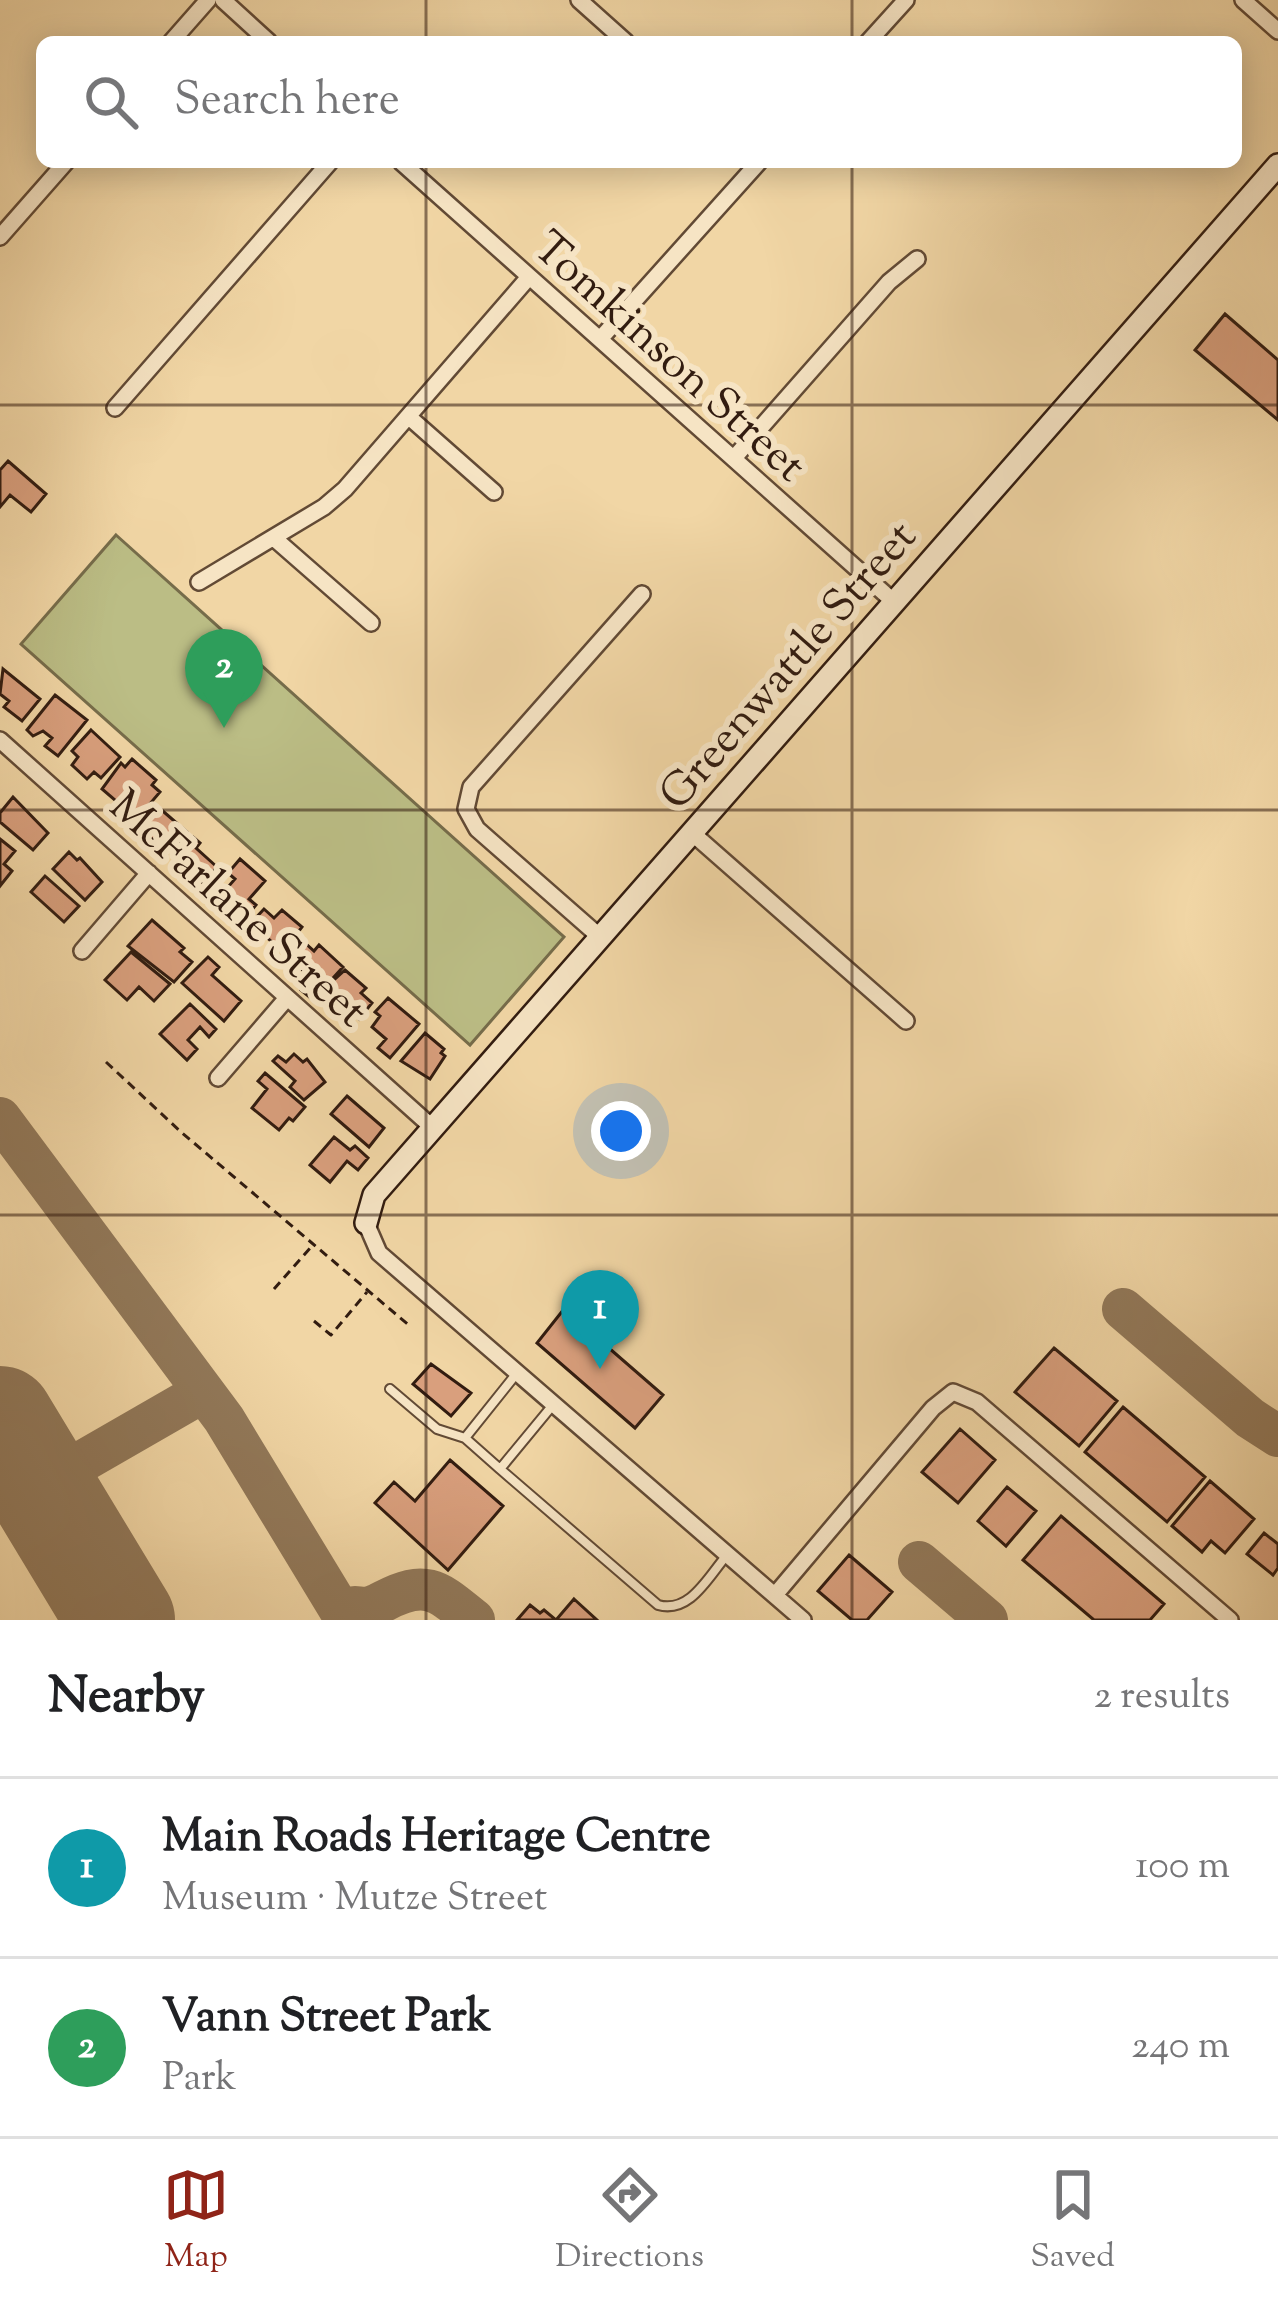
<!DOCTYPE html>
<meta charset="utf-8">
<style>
body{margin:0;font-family:"Sorts Mill Goudy",serif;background:#f2f2f2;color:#202124}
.you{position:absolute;left:621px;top:1131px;width:42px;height:42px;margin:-30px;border:9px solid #fff;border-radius:50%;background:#1a73e8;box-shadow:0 0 0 18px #1a73e833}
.badge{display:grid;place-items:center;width:78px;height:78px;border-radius:50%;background:#8f2418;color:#fff;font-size:39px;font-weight:700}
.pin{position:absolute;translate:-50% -99px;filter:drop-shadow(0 3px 6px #0008)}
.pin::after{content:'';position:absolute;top:63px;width:42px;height:36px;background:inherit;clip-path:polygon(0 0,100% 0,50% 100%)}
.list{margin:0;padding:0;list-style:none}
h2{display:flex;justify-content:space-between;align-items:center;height:156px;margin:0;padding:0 48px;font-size:51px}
h2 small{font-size:39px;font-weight:400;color:#757577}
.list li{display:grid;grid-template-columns:78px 1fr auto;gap:36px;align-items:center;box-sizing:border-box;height:180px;padding:0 48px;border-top:3px solid #e0e0e0}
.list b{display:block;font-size:45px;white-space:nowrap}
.list p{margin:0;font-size:39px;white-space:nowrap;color:#757577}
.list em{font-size:39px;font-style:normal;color:#757577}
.icon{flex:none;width:66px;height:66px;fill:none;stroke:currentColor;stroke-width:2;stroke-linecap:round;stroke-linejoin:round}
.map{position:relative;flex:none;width:1278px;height:1620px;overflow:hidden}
.search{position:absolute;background:#fff;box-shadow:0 6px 30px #0003;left:36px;right:36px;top:36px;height:132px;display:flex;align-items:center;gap:30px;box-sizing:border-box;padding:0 42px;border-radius:18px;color:#757577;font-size:45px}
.sheet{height:516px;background:#fff}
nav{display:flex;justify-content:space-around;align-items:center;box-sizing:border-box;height:168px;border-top:3px solid #e0e0e0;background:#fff;font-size:33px;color:#757577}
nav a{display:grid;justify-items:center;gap:6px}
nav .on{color:#8f2418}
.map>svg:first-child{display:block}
</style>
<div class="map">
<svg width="1278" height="1620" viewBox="0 0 1278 1620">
<rect width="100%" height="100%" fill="#f1d6a5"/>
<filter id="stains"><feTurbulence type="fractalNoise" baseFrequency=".00167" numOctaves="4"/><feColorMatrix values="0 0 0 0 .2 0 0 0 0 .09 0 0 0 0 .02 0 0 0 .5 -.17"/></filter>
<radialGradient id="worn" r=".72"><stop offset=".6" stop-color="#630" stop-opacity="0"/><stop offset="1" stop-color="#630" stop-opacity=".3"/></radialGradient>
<path fill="#bbbd85" stroke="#766c4a" stroke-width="3" d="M116,535L564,937L470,1045L21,644Z"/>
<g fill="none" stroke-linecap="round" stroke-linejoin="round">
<path stroke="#92795a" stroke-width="42" d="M0,1118L224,1419L346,1620
M1123,1309L1250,1418L1278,1436
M0,1417C18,1445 32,1481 71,1468L203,1392
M71,1468L57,1486V1508L122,1620
M919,1562L987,1620
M355,1607C368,1609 373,1607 384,1601C428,1578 439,1592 474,1620"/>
<path stroke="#92795a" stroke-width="108" d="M0,1420L121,1620"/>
</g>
<path fill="#d99f7d" stroke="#321c10" stroke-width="3" d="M1225,314L1278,360V420L1195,350Z
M8,461L46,494L31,512L10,495L0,507V470Z
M3,669L40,699L22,721L4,707L9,701L0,694Z
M55,695L87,720L58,756L45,746L52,738L43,731L33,736L27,730Z
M91,730L120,757L101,778L94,772L87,779L72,765L78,757L72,751Z
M132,759L156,780L152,785L160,792L137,819L102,789L121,763L125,767Z
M13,797L48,833L33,850L0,822V813Z
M157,806L187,832L171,851L137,829Z
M193,837L200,843L196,848L217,867L203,883L174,857Z
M0,839L15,851L4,864L12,871L0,886Z
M69,852L77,860L80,858L102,882L85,900L53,869Z
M240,859L265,881L249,899L256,905L246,917L221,895L235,879L228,873Z
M45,876L79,906L64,922L31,892Z
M264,909L274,918L282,910L302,927L283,952L251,923Z
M152,920L184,948L180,952L192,962L174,982L128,946Z
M304,942L314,951L319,945L343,967L313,1000L301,990L312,978L289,959Z
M131,952L170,984L154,1001L139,987L127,1000L105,980Z
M208,957L219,967L212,975L241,1001L224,1021L182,983Z
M345,970L366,988L361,993L372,1003L359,1019L324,989Z
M388,998L419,1024L390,1058L378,1048L386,1039L372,1027L380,1016L375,1012Z
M190,1004L216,1029L209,1037L200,1027L188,1040L197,1049L187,1060L160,1034Z
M425,1033L444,1049L441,1053L445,1056L430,1079L401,1061Z
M294,1054L303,1062L307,1059L325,1082L304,1100L290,1087L295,1081L273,1061L278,1056L286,1062Z
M265,1073L305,1107L293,1121L289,1118L279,1130L252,1108L267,1089L258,1081Z
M347,1096L384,1128L369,1147L331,1114Z
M334,1137L350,1150L355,1146L368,1158L358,1170L347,1161L330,1182L310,1165Z
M564,1309L663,1395L635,1428L537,1343Z
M1054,1348L1117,1401L1079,1446L1015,1392Z
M431,1364L471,1393L451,1416L413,1384Z
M1123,1407L1205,1477L1167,1522L1085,1452Z
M960,1429L995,1460L958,1503L922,1472Z
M450,1460L503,1506L448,1570L375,1503L394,1482L415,1501Z
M1210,1481L1254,1519L1225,1553L1211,1541L1202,1552L1172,1526Z
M1007,1487L1036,1511L1006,1546L978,1521Z
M1061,1516L1164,1604L1150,1620H1094L1023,1560Z
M1264,1533L1278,1544V1568L1273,1575L1247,1554Z
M849,1555L892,1592L867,1620H852L818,1591Z
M574,1599L597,1620H556Z
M530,1605L540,1613L544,1610L556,1620H517Z"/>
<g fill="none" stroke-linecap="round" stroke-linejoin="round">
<defs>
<path id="lane" d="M517,1373L465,1438L500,1469L552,1406
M390,1389L437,1429L465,1438
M500,1469L658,1605C690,1614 708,1577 727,1555"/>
<path id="street" d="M223,0L269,42
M579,0L626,42
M1243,0L1278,31
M171,42L208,0
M868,42L906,0
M401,162L893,601
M0,237L66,162
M601,338L759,162
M115,408L330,162
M409,417L494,492
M734,458L889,282L917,259
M275,539L371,623
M199,582L324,507L345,489L529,277
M0,740L433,1128
M691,832L906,1021
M600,937L477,829L466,809L471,787L642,594
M82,951L149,873
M218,1078L287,998
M366,1223L379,1253L803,1620
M775,1595L933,1408L953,1392L977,1402L1230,1620"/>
<path id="secondary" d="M366,1223L374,1195L1278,165"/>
</defs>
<use href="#lane" stroke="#624a35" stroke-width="12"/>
<use href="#street" stroke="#624a35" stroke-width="20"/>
<use href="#secondary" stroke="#321c10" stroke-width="26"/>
<path stroke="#321c10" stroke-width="3" stroke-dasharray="9 6" stroke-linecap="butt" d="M106,1062L181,1132L411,1327
M274,1289L312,1246
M314,1321L331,1335L367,1292"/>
<use href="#lane" stroke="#f6e4c4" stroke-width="8"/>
<use href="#street" stroke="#f6e4c4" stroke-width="15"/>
<use href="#secondary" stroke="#f6e4c4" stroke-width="21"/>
</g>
<path fill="none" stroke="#321c10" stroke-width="3" stroke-opacity="0.55" d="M426,0V42M852,0V42M426,162V1620M852,162V1620M0,405H1278M0,810H1278M0,1215H1278"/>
<g text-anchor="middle" stroke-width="12" stroke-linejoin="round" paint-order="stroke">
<g font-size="45" fill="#321c10" stroke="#f6e4c4">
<text transform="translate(671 355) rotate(42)" y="16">Tomkinson Street</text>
<text transform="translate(786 664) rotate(-49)" y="16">Greenwattle Street</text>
<text transform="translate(240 907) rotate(42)" y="16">McFarlane Street</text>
</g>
</g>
<rect width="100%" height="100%" filter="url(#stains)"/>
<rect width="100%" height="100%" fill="url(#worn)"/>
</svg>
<div class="you"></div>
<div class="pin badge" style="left:600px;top:1369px;background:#0f9aa8">1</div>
<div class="pin badge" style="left:224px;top:728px;background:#2e9e5b">2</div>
<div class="search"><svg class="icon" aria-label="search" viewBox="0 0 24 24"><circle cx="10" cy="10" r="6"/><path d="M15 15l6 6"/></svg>Search here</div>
</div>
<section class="sheet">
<h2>Nearby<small>2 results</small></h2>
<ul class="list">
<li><span class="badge" style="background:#0f9aa8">1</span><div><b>Main Roads Heritage Centre</b><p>Museum · Mutze Street</p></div><em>100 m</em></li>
<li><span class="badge" style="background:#2e9e5b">2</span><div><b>Vann Street Park</b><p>Park</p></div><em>240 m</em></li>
</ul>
</section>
<nav>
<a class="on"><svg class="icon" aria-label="map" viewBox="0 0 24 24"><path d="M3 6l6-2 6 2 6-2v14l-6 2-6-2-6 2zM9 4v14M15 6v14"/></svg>Map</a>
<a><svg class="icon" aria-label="directions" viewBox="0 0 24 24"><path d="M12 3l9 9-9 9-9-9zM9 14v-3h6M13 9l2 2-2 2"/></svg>Directions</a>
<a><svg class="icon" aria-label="saved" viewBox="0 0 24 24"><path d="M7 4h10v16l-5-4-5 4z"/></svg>Saved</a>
</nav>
